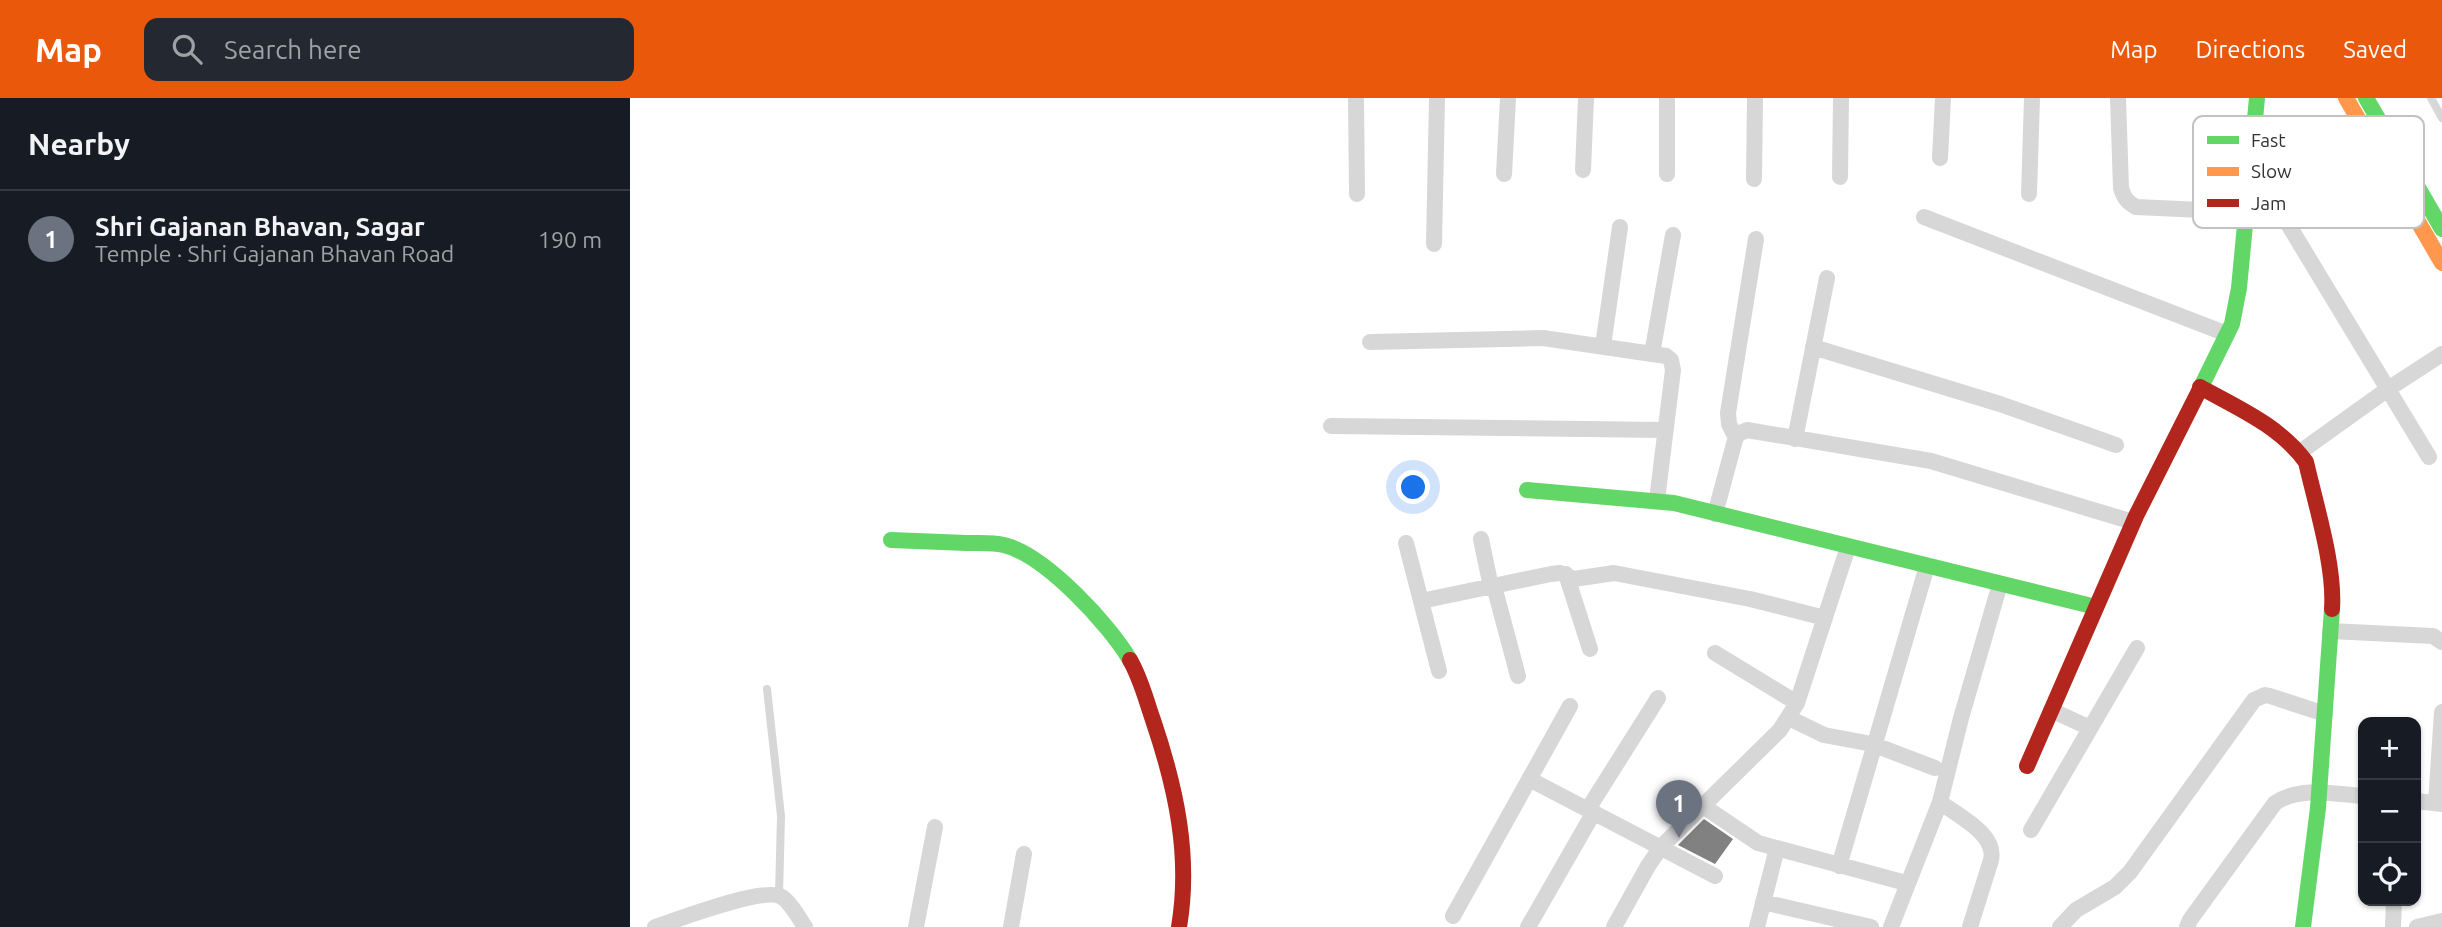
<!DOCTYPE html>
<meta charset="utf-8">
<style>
body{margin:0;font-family:Ubuntu,sans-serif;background:#242831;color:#f1f3f6}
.controls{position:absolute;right:21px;bottom:21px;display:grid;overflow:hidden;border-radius:14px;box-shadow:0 2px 5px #0004}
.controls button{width:63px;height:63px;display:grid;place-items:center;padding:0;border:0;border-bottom:2px solid #363941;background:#171b24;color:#f1f3f6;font:35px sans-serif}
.you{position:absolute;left:784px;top:390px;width:24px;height:24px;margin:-18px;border:5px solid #fff;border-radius:50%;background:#1a73e8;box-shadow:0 0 0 10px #1a73e833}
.badge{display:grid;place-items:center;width:46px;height:46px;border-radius:50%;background:#ea580c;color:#fff;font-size:23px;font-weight:700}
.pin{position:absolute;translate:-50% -58px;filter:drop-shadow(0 2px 4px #0008)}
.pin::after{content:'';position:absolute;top:37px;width:24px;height:21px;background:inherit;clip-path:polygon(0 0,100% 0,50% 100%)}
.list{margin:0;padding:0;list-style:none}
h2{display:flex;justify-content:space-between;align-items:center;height:91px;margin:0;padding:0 28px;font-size:30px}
h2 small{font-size:23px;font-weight:400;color:#9ea1a6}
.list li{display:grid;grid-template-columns:46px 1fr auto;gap:21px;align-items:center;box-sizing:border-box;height:98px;padding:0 28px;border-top:2px solid #363941}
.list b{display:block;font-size:26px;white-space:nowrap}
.list p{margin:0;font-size:23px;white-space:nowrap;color:#9ea1a6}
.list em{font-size:23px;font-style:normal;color:#9ea1a6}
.icon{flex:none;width:38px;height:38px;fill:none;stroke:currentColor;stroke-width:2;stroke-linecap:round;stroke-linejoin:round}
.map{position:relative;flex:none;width:1812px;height:829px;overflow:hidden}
header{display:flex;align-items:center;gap:42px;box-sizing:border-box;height:98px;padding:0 35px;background:#ea580c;color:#fff}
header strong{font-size:33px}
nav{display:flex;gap:38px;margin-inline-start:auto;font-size:24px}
.search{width:490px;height:63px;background:#242831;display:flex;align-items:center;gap:18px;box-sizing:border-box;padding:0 24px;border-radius:14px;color:#9ea1a6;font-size:26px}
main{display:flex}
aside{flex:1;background:#171b24}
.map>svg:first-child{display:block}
</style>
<header>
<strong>Map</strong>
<div class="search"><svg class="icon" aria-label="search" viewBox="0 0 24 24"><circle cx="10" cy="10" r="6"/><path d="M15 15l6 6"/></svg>Search here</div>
<nav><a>Map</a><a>Directions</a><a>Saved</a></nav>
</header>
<main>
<aside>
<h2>Nearby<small></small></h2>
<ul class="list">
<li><span class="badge" style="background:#6b7280">1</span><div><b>Shri Gajanan Bhavan, Sagar</b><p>Temple · Shri Gajanan Bhavan Road</p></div><em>190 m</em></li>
</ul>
</aside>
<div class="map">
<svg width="1812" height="829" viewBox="0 0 1812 829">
<rect width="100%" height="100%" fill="#fff"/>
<path fill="#818181" d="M1074,721L1103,741L1085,766L1048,747Z"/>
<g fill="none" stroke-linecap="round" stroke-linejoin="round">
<path stroke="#d7d7d7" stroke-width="8" d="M1801,0L1812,20
M137,591L151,718L149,797"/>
<path stroke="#d7d7d7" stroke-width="16" d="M726,0L727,96
M1037,0V76
M1488,0L1491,90C1494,100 1497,104 1506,109L1616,114
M1310,60L1313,0
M1621,65L1799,359
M953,72L956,0
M874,76L878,0
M1210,79L1211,0
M1124,81L1125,0
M1399,96L1402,0
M1294,119L1597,236
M804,146L807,0
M740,244L913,240L1036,258L1041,262L1043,272L1027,402
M973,248L990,129
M1183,249L1370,306L1486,347
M1022,256L1043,137
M701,328L1035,332
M1106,340L1099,326L1098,315L1126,141
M1165,341L1197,180
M1670,354L1758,291L1812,256
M1085,416L1105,342L1108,336L1117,332L1301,363L1503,424
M851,441L861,489
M776,445L809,573
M936,476L960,551
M864,488L888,578
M791,503L921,476L930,475L944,481L984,475L1120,501L1195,520
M1700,533L1803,538L1812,544
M1085,555L1167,605
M1421,612L1460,630
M1159,620L1194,637L1242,646L1305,670
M899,681L1085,778
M1786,703L1812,706
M1310,704C1328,718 1367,736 1361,762L1340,829
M1806,705L1812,614
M1073,708L1128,745L1276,785
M958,711L1028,600
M1401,732L1507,550
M1209,768L1297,468
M1133,804L1241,829
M823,818L940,608
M25,829C47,822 134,788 152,799C161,805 169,820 175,829
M286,829L305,729
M381,829L394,756
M898,829L964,714
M984,829L1018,768L1031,749L1150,632L1167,605L1218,449
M1127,829L1147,750
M1261,829L1310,704L1331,620L1370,486
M1430,829L1446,812L1485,789L1500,774L1624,602L1635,597L1640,598L1695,616
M1557,829L1560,822L1645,705C1670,688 1705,696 1733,698
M1763,829L1764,803
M1787,829L1812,823"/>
<path stroke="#63d668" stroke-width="16" d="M1736,0L1812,131
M1570,291L1602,226L1609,190L1627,0
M897,392L1044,405L1466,509
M261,442C286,443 311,444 337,445C349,445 362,444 374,447C415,457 479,526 500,562
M1673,829L1688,710L1702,511"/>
<path stroke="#ff974d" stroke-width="16" d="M1716,0L1812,165"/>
<path stroke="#b3261e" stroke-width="16" d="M1570,289C1608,310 1650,328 1676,364C1686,408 1705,468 1702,511
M500,562C511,581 516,602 523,622C546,690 561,758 549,829
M1397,668L1506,418L1570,291"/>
</g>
<rect x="1563" y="18" width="231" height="112" rx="10" fill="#fff" stroke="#c2c2c2" stroke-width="2"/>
<rect x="1577" y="38" width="32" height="8" fill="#63d668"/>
<rect x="1577" y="69" width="32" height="9" fill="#ff974d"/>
<rect x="1577" y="101" width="32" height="8" fill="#b3261e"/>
<g font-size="19" fill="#333">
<text x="1621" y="49">Fast</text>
<text x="1621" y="80">Slow</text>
<text x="1621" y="112">Jam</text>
</g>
</svg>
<div class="controls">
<button>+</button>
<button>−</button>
<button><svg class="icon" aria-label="locate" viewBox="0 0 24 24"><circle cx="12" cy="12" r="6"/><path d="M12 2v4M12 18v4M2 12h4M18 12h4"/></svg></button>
</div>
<div class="you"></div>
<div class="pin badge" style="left:1049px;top:740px;background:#6b7280">1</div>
</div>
</main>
